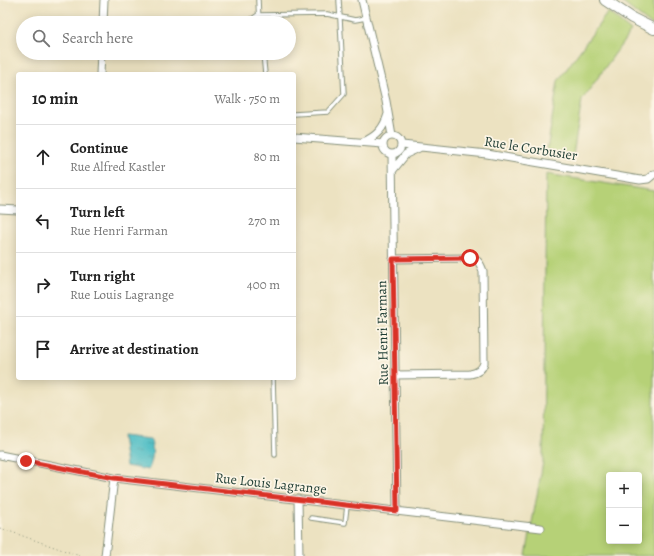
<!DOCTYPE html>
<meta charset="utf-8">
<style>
body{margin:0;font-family:Alegreya,serif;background:#f2f2f2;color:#222}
.controls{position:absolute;right:12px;bottom:12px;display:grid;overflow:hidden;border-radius:4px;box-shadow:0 2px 10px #0003}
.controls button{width:36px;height:36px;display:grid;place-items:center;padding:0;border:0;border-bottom:1px solid #e0e0e0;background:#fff;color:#222;font:20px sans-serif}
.stop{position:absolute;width:12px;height:12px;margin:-9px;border:3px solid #d93025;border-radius:50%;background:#fff}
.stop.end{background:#d93025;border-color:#fff;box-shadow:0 1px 4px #0008}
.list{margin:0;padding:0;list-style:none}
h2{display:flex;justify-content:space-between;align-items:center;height:52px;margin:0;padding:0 16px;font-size:17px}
h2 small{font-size:13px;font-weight:400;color:#767676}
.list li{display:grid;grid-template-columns:26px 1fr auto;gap:12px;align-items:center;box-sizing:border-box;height:64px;padding:0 16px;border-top:1px solid #e0e0e0}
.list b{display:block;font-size:15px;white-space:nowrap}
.list p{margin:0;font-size:13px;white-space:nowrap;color:#767676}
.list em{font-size:13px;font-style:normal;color:#767676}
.icon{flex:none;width:22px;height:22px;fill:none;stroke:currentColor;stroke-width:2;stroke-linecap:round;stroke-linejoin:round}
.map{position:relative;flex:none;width:654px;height:556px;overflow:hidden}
.search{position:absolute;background:#fff;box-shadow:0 2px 10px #0003;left:16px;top:16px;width:280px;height:44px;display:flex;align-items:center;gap:10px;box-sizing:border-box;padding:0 14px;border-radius:22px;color:#767676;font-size:15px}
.panel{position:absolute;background:#fff;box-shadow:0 2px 10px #0003;left:16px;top:72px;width:280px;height:308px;border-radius:4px}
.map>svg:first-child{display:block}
</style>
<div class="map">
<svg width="654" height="556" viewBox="0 0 654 556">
<defs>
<pattern id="water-ripples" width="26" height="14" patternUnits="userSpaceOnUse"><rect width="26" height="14" fill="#50bec5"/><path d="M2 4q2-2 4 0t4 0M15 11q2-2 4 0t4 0" fill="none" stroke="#429ca1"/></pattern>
</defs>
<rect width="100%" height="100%" fill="#fcf5e5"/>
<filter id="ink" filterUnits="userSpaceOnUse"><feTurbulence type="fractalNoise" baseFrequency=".025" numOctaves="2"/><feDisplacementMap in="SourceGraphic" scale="8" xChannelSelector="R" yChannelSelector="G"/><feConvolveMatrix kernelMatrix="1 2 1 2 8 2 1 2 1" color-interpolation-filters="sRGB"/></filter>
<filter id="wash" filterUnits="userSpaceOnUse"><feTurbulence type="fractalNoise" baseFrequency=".012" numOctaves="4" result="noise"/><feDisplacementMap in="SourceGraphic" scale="16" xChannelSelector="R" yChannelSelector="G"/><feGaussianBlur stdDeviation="0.9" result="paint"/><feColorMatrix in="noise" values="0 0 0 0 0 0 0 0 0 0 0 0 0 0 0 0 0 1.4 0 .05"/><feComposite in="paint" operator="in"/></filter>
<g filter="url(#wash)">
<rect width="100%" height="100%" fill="#ece2c1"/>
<path fill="#b6d177" stroke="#6a8756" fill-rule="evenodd" d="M619,0H654V27Z
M608,12L631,31L582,100L572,161L546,157L558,81Z
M546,174L654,191V556H526L543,462ZM609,475H639V541H609Z"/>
<path fill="url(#water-ripples)" stroke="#387e7c" d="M122,436L150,439C154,447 153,462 148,470L126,466Z"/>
</g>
<g filter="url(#ink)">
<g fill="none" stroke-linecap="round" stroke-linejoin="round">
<defs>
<path id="lane" d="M258,0L259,23
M228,22L249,21L258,15L327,14L355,20L366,18
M263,53L265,74
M294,114L328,112L344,94L339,0
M273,378L275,455
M311,518L345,523L347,506"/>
<path id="street" d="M362,0L386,101L392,136
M103,23L104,0
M100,74L101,53
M383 145a9 9 0 1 1 18 0a9 9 0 1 1-18 0Z
M294,137L383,144
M363,142C377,136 384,128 388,114
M402,145L487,154L640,180L648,179L654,174
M392,154L397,511
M393,170L406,154L419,148
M0,209L18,210
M393,259L469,258C478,259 480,263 483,271L484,363C482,370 477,373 470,374L395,375
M0,455L114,478L541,528
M298,499L299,556
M105,556L114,478"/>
<path id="secondary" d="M605,0L632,18L654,29"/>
</defs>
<use href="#lane" stroke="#86907a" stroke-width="5.5"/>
<use href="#street" stroke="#86907a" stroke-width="9"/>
<use href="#secondary" stroke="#86907a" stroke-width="12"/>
<path stroke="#86907a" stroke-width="1" stroke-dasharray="1 3" stroke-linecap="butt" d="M0,528L80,556"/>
<use href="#lane" stroke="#fff" stroke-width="3.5"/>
<use href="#street" stroke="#fff" stroke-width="7"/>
<use href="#secondary" stroke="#fff" stroke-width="10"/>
</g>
</g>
<g fill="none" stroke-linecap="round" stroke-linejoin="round" filter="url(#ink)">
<path stroke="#d93025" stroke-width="5" d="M26,461L114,478L397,511L393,259L470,258"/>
</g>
<g text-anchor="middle" stroke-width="3.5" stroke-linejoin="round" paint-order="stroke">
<g font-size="14" fill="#1f3d34" stroke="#fcf5e5">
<text transform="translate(531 148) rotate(9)" y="5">Rue le Corbusier</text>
<text transform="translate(382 333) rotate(-91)" y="5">Rue Henri Farman</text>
<text transform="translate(271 483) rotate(6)" y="5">Rue Louis Lagrange</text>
</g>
</g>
</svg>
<div class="controls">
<button>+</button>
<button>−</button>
</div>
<div class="stop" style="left:470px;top:258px"></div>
<div class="stop end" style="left:26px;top:461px"></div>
<div class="search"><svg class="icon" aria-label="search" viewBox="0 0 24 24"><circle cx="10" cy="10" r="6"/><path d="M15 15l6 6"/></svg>Search here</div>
<section class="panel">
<h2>10 min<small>Walk · 750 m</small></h2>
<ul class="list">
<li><svg class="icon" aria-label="ahead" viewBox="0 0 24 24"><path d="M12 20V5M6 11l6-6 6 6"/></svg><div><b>Continue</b><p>Rue Alfred Kastler</p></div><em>80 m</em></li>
<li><svg class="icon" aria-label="left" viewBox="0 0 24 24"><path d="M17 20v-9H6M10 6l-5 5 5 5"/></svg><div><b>Turn left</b><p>Rue Henri Farman</p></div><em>270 m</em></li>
<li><svg class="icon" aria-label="right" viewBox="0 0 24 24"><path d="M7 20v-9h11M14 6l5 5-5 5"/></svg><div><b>Turn right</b><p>Rue Louis Lagrange</p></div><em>400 m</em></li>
<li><svg class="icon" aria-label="arrive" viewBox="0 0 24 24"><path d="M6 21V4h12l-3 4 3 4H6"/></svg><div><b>Arrive at destination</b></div></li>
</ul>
</section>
</div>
